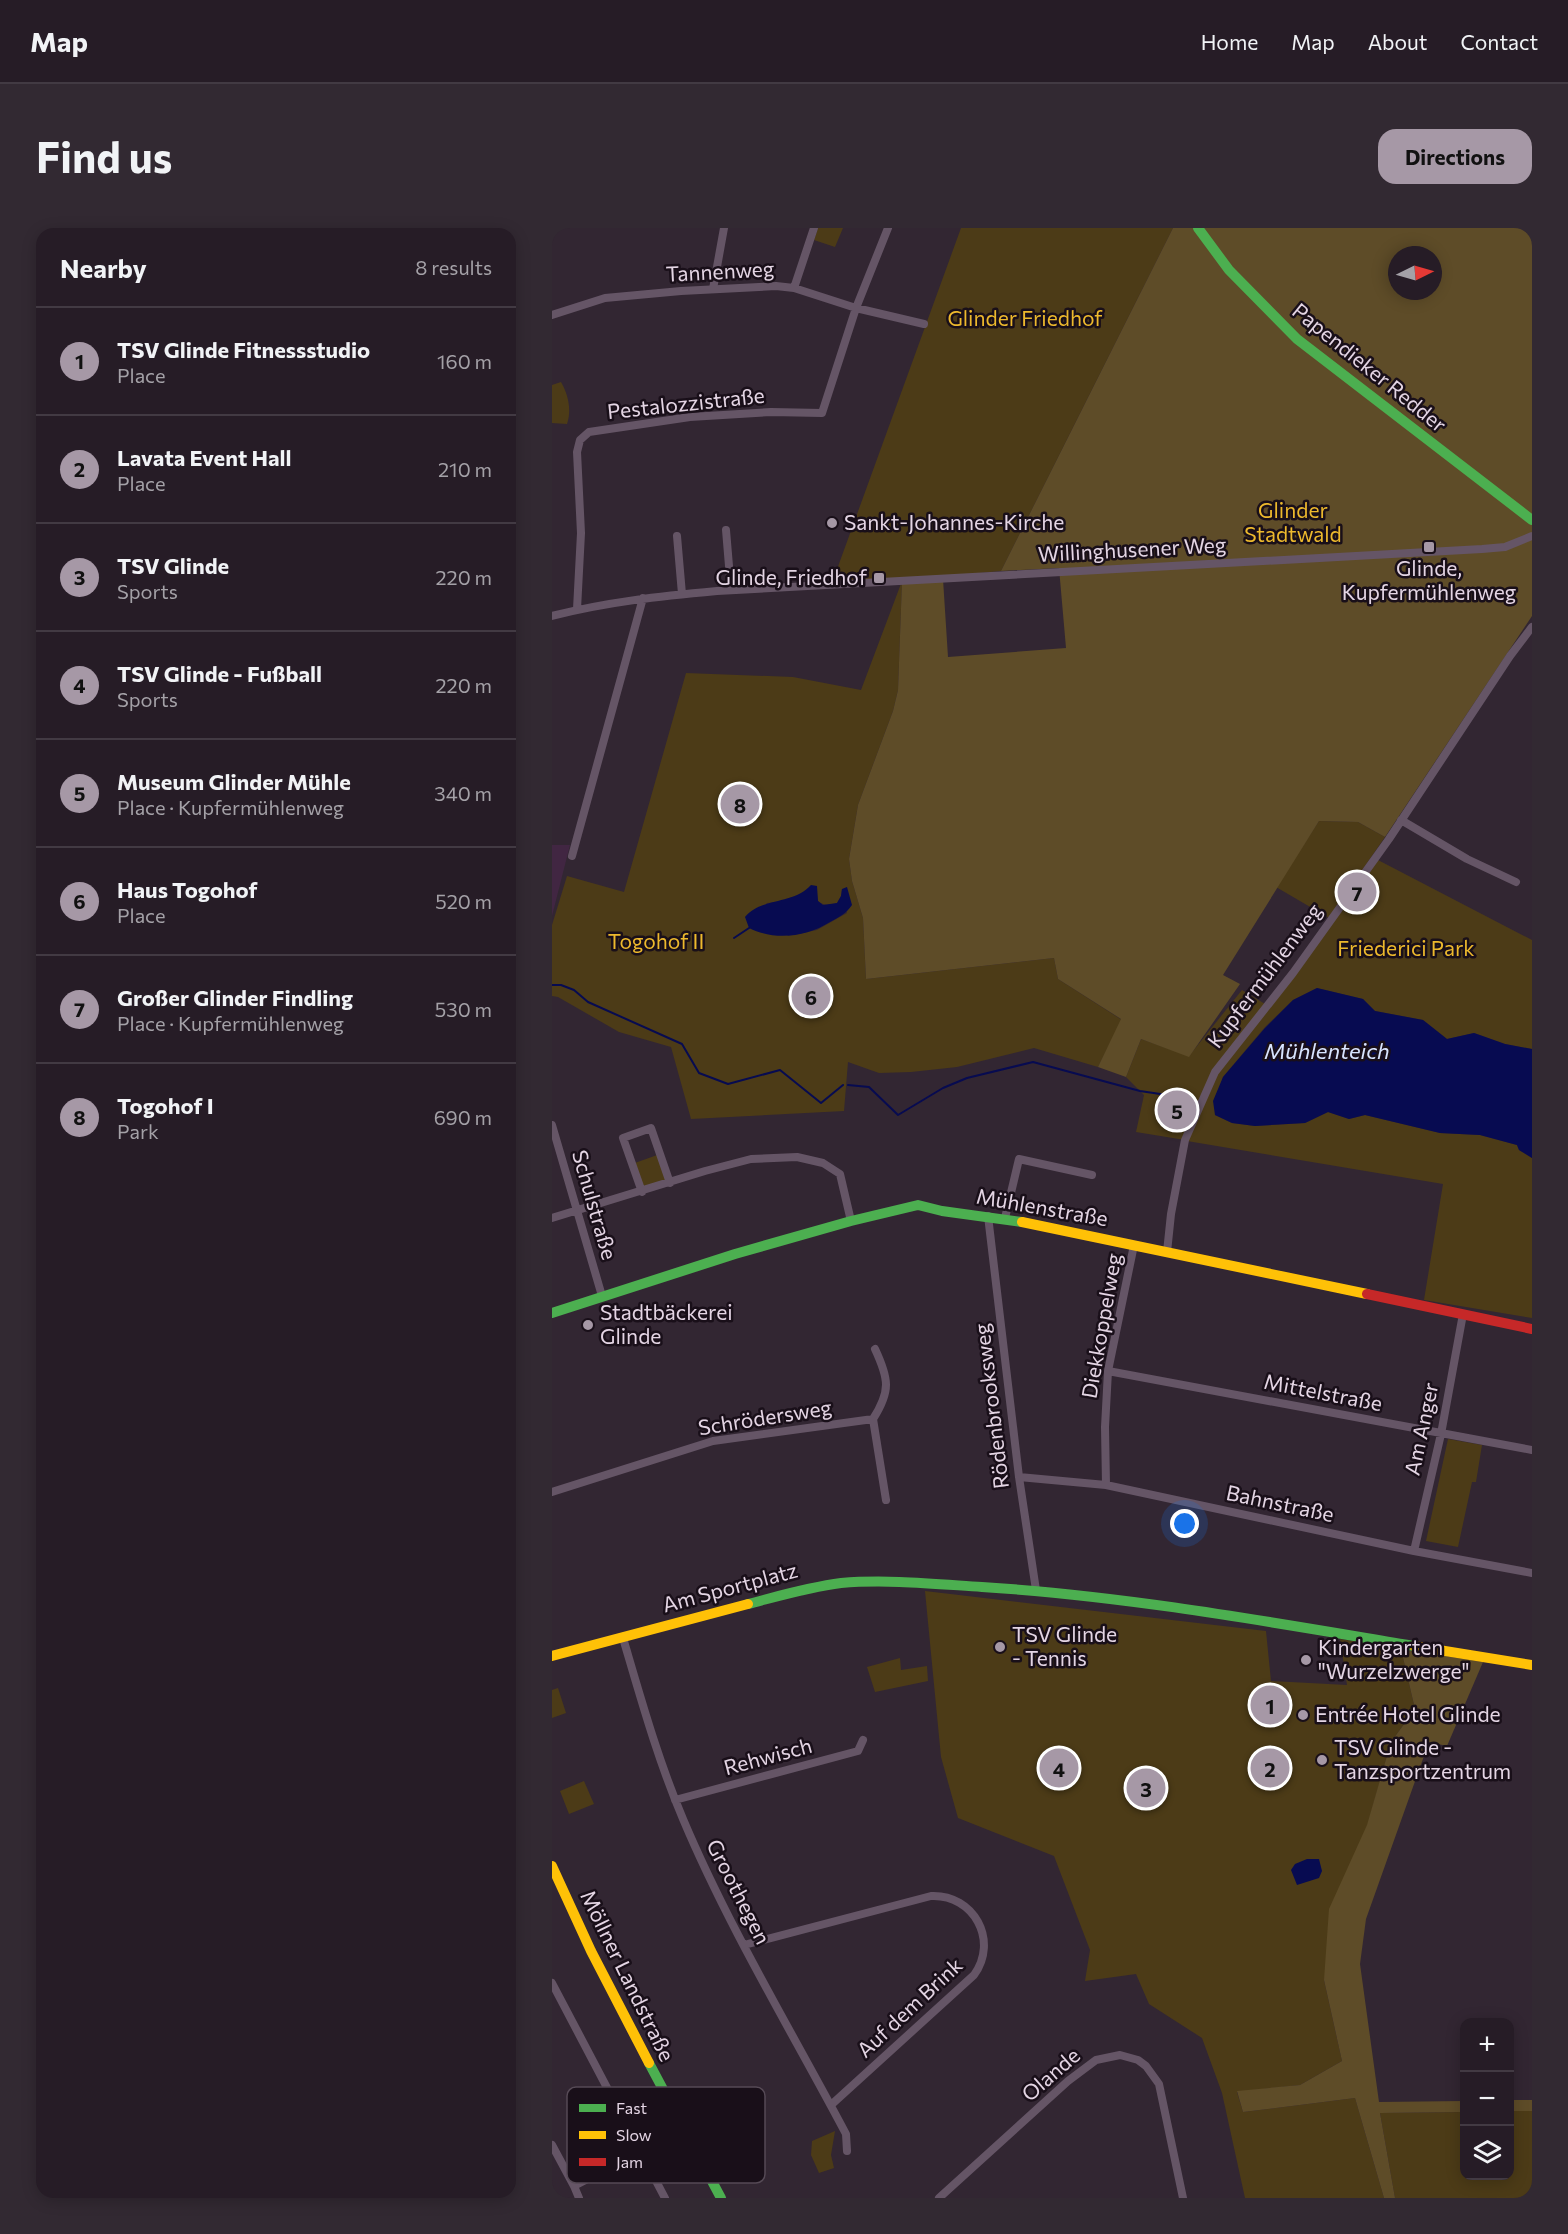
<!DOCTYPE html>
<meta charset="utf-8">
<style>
body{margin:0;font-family:Commissioner,sans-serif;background:#322932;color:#f1f3f6}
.controls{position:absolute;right:18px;bottom:18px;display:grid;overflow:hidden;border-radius:12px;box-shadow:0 3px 15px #0003}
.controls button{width:54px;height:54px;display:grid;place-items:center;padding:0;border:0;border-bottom:2px solid #423a43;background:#261c26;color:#f1f3f6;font:30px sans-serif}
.compass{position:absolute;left:836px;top:18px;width:54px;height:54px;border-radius:50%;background:#261c26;box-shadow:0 3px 15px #0003;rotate:85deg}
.you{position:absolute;left:633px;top:1296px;width:21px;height:21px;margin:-15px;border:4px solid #fff;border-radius:50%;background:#1a73e8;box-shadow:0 0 0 9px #1a73e833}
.badge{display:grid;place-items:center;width:39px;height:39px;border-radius:50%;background:#a698a6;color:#111;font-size:20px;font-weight:700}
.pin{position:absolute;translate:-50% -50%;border:3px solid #fff;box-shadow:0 2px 6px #0006}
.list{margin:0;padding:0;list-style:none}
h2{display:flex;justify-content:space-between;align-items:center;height:78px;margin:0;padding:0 24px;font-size:26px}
h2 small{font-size:20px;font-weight:400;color:#a4a1a7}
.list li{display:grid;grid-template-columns:39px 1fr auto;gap:18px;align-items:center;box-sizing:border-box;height:108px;padding:0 24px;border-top:2px solid #423a43}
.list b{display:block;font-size:22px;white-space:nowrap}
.list p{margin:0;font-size:20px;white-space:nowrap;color:#a4a1a7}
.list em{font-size:20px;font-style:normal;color:#a4a1a7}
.icon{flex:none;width:33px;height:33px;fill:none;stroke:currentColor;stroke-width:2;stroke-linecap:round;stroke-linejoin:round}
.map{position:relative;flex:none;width:980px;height:1970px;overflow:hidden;border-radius:18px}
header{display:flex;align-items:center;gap:36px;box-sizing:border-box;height:84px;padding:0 30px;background:#261c26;border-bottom:2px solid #423a43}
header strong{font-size:28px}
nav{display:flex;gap:33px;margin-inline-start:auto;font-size:21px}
.intro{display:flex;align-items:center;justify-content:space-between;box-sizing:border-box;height:144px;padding:0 36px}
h1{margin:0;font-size:42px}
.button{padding:15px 27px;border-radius:18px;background:#a698a6;color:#111;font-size:21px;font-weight:700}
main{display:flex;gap:36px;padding:0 36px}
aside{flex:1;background:#261c26;border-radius:18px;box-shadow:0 3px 15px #0003}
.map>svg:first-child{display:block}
</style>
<header>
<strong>Map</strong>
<nav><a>Home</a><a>Map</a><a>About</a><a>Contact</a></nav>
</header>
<div class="intro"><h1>Find us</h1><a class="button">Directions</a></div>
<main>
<aside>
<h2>Nearby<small>8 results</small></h2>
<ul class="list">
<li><span class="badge">1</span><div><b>TSV Glinde Fitnessstudio</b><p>Place</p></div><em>160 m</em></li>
<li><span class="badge">2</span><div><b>Lavata Event Hall</b><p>Place</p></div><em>210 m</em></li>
<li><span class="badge">3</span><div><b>TSV Glinde</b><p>Sports</p></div><em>220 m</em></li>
<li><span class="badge">4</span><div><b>TSV Glinde - Fußball</b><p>Sports</p></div><em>220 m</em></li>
<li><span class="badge">5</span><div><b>Museum Glinder Mühle</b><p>Place · Kupfermühlenweg</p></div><em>340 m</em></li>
<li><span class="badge">6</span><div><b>Haus Togohof</b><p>Place</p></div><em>520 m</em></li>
<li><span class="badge">7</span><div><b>Großer Glinder Findling</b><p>Place · Kupfermühlenweg</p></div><em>530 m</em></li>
<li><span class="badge">8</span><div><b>Togohof I</b><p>Park</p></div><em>690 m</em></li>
</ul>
</aside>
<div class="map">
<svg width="980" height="1970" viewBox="0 0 980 1970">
<rect width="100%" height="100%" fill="#322632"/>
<path fill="#412642" d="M0,617H18L0,688Z"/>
<path fill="#4c3b17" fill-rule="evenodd" d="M266,0H291L283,19L262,12Z
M409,0H621L449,343L352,352L280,355Z
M9,154C16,166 20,182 15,196L0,195V157Z
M350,353L346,462L341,483L306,577L297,631L300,653L311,690L314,751L502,730L506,751L570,792L546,839L482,820L405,839L359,844L327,845L296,834L292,883L139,891L119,819L67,804L6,769L0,768V697L15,648L72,664L134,445L241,449L309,462ZM290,661L295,685L265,702L236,708L214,675L230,674L254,663L265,667L266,673C272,678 277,677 285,675L289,668Z
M767,593L806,594L833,609L777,690L724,659Z
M824,631L980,712V821L953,816L922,805L895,811L871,792L823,783L811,771L765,760L741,772L713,799L671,849L663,887L680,895L703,898L753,895L776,884L797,891L813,887L888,905L928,907L965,917L967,922L980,930V1090L872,1072L891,956L635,913L665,845Z
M690,762L713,776L663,844L633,912L584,904L592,867L574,849L589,811L637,828Z
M108,926L118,955L90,964L80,936Z
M896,1211L930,1217L924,1254H920L906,1319L874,1313Z
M373,1363L714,1403L719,1453L795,1457L788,1411L849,1421L863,1481L839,1514L772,1752L790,1833L748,1857L685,1864L691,1884L803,1870L832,1970H693L670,1865L650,1810L597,1776L584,1746L533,1753L538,1722L502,1628L406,1590L389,1529Z
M348,1430L349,1442L375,1438L376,1453L323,1464L315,1439Z
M6,1460L14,1485L0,1490V1462Z
M32,1553L42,1576L17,1586L8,1563Z
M958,1883H980V1970H843L828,1885L912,1884V1948H957Z
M283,1903L279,1927L282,1940L267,1945L259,1927L260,1913Z"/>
<path fill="#5e4c28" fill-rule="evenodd" d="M621,0H980V388L833,609L806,594L767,593L671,747L688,756L637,829L589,811L574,849L546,839L569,791L506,751L502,730L314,751L311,690L300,653L297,631L306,577L341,483L346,462L350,353L391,351L396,429L514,420L507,340L449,343ZM845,27H881V63H845Z
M849,1421L931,1434L895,1518L877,1514L814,1691L808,1736L827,1874L912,1873V1884L828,1885L843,1970H832L803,1870L691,1884L685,1863L748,1857L790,1833L772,1752L777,1681L815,1597L839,1514L863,1481Z
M958,1872H980V1883H958Z"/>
<path fill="#070b51" d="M259,657L265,658L266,673L271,677L285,675L289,668L290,661L295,659L300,677C294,686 287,689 278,694C254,709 223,713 197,700L193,689C210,669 241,677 259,657Z
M765,760L811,771L823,783L871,792L895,811L922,805L953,816L980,821V930L967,922L965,917L928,907L888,905L813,887L797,891L776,884L753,895L703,898L680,895L663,887L661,873L671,849L713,800L741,772Z
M755,1631H767L770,1643L767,1650L745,1657L739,1642L743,1636Z"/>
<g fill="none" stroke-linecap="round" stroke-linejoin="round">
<path stroke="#070b51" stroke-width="2" d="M182,710L197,700
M0,757H9L22,762L36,774L130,816L147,845L176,856L228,842L269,875L291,857
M296,857L317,859L346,887L391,860L415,850L481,834L588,863L642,871"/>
<path stroke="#655566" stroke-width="8" d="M242,60L262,0
M161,61L172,0
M0,87L53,70L129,63L224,58L242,60L304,80L372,96
M174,302L179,362
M125,308L130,366
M25,381L29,305L25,224L28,212L37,204L138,189L219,184L270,185L304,80L336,0
M0,388C54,374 110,368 165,363L930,321L953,319L980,308
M849,592L915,631L964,654
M20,628L91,370
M0,897L50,1068
M90,964L71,910L99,900L118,955
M436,988L467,1249L484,1362
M0,990L153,943L199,931L245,929L271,935L288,946L299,993
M453,990L467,931L540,947
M615,1024L619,986L633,912L663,844L741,745L837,611L958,428L980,399
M556,1143L980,1222
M321,1191C339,1163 337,1151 323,1121
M467,1249L554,1257L862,1323L980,1345
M554,1257L553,1199L556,1143L582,1017
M0,1264L161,1213L321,1191L334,1272
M862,1323L889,1206L911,1086
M71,1410C89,1471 106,1532 131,1591C177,1700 239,1802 294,1906L295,1923
M123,1572L306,1523L311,1512
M192,1717L379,1668C422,1666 447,1713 422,1747L279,1877
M0,1755L113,1970
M0,1917L22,1958L132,1901
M22,1958L27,1970
M387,1970L516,1853L544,1832L568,1827L586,1832L594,1838L607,1856L631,1970"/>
<path stroke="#4caf50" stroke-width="10" d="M646,0L677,42L745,111L980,292
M0,1085L183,1026L299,993L366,977L390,983L470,994
M196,1376C227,1368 257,1359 289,1355C335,1351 384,1356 430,1359C575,1368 718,1394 862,1418
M97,1835L169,1970"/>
<path stroke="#ffc107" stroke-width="10" d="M470,994L815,1066
M862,1418L980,1437
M0,1428L196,1376
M0,1638L39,1723L97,1835"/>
<path stroke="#c62828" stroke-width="10" d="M815,1066L980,1101"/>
</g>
<g fill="#a698a6" stroke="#190f19" stroke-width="2">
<circle cx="280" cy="295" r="6"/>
<rect x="871" y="313" width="12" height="12" rx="3"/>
<rect x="321" y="344" width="12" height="12" rx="3"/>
<circle cx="36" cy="1097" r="6"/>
<circle cx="448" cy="1419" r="6"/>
<circle cx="754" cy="1432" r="6"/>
<circle cx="751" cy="1487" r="6"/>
<circle cx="770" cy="1532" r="6"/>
</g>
<g text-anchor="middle" stroke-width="5" stroke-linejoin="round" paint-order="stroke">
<g font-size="21" fill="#e4d5e4" stroke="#190f19">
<text transform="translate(168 44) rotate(-3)" y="7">Tannenweg</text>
<text transform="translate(817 140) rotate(39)" y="7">Papendieker Redder</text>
<text transform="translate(134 176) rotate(-6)" y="7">Pestalozzistraße</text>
<text transform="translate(580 322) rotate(-3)" y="7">Willinghusener Weg</text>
<text transform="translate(713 748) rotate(-53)" y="7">Kupfermühlenweg</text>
<text transform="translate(42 977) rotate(74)" y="7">Schulstraße</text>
<text transform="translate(490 980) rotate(10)" y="7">Mühlenstraße</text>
<text transform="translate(550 1098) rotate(-80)" y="7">Diekkoppelweg</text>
<text transform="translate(771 1165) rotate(11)" y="7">Mittelstraße</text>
<text transform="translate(440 1178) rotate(-97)" y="7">Rödenbrooksweg</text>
<text transform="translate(213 1190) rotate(-9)" y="7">Schrödersweg</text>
<text transform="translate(870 1201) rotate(-78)" y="7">Am Anger</text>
<text transform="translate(728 1276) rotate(12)" y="7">Bahnstraße</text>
<text transform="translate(178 1360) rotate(-15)" y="7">Am Sportplatz</text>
<text transform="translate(216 1529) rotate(-15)" y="7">Rehwisch</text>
<text transform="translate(186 1664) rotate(63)" y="7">Groothegen</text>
<text transform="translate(75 1748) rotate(64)" y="7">Möllner Landstraße</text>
<text transform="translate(358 1780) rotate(-43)" y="7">Auf dem Brink</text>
<text transform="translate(499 1847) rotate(-41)" y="7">Olande</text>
</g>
<g font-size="21" fill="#edb92d" stroke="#190f19">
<text x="473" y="98">Glinder Friedhof</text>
<text x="741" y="290">Glinder<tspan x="741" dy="24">Stadtwald</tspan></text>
<text x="104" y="721">Togohof II</text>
<text x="854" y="728">Friederici Park</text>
</g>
<g font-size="21" fill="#e4d5e4" stroke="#190f19" text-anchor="start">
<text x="292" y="302">Sankt-Johannes-Kirche</text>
<text x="877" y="348" text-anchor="middle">Glinde,<tspan x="877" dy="24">Kupfermühlenweg</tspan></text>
<text x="315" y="357" text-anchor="end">Glinde, Friedhof</text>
<text x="48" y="1092">Stadtbäckerei<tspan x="48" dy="24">Glinde</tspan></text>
<text x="460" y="1414">TSV Glinde<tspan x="460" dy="24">- Tennis</tspan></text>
<text x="766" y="1427">Kindergarten<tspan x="766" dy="24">"Wurzelzwerge"</tspan></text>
<text x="763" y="1494">Entrée Hotel Glinde</text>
<text x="782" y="1527">TSV Glinde -<tspan x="782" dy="24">Tanzsportzentrum</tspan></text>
</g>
<g font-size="22" font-style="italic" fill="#d8e4ff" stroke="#190f19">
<text x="775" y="831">Mühlenteich</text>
</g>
</g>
<rect x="15" y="1859" width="198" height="96" rx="9" fill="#190f19" stroke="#564a56" stroke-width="1.5"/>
<rect x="27" y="1876" width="27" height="8" fill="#4caf50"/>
<rect x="27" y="1903" width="27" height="8" fill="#ffc107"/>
<rect x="27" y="1930" width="27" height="8" fill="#c62828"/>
<g font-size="16" fill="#e4d5e4">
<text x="64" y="1886">Fast</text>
<text x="64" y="1913">Slow</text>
<text x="64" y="1940">Jam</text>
</g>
</svg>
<div class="controls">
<button>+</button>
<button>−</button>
<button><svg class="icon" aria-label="layers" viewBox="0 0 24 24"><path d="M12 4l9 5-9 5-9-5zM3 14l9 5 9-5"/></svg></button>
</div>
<svg class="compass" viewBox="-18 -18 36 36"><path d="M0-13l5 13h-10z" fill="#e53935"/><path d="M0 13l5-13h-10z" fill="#a4a1a7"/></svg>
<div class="you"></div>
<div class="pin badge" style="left:718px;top:1477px">1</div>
<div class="pin badge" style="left:718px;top:1540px">2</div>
<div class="pin badge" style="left:594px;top:1560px">3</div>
<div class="pin badge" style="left:507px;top:1540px">4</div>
<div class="pin badge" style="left:625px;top:882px">5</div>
<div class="pin badge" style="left:259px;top:768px">6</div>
<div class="pin badge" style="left:805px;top:664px">7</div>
<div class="pin badge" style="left:188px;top:576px">8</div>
</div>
</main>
